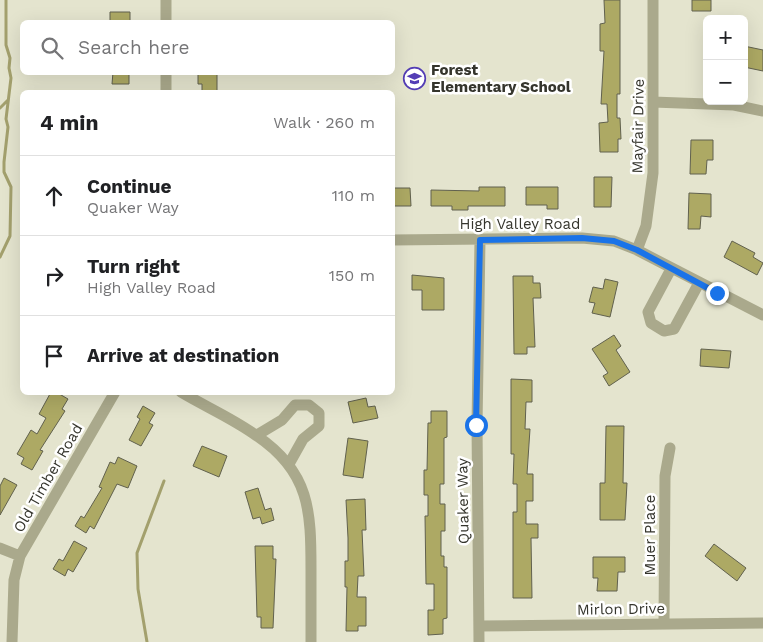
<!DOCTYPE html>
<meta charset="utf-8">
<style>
body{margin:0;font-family:"Work Sans",sans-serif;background:#f2f2f2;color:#202124}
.controls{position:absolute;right:15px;top:15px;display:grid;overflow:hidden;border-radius:8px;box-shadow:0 5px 20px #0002}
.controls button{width:45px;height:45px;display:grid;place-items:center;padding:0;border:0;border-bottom:1px solid #e0e0e0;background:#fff;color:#202124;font:25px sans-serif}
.stop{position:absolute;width:15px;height:15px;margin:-11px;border:4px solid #1a73e8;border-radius:50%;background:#fff}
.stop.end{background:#1a73e8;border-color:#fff;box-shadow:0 1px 5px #0008}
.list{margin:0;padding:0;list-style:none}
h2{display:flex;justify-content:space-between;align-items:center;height:65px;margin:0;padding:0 20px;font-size:21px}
h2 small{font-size:16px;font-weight:400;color:#757577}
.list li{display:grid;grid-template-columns:32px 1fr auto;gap:15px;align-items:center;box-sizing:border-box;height:80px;padding:0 20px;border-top:1px solid #e0e0e0}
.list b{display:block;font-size:19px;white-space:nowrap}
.list p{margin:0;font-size:16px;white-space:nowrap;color:#757577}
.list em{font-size:16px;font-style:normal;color:#757577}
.icon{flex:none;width:28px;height:28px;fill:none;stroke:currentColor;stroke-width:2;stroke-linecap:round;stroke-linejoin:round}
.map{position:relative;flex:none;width:763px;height:642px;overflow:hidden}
.search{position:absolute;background:#fff;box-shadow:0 5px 20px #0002;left:20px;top:20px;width:375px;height:55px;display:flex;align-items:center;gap:12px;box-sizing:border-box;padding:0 18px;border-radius:8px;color:#757577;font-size:19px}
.panel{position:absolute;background:#fff;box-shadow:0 5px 20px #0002;left:20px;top:90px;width:375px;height:305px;border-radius:8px}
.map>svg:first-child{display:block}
</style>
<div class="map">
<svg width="763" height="642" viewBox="0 0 763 642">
<rect width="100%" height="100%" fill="#e4e4ce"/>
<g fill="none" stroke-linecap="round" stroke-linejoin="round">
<path stroke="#a3a06d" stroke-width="3" d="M0,108L8,100
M0,257L10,236L11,187L4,172V162L8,127L6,119L11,78L9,68L10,58L6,45V0
M147,642L138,589L137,553L164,481"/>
</g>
<path fill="#ada964" stroke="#61614e" d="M604,0H620V94H617V118H620L621,139H618V152H600L599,123L608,122L607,104H601L604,51H600V24L605,23Z
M692,0H711V11H692Z
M110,12H130V22H110Z
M744,46L763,50V71L744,67Z
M113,72H129V84H112Z
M198,72H217V92H202V84H198Z
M691,140H713V160H707L706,174H690Z
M594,177H612L611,207H594Z
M479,187H505V206H468V210H452V206H431V190L479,191Z
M526,187H558V209H547V205H526Z
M392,188H410L411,206H392Z
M689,193L711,194V217L701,216L700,229H688Z
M732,241L755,253L753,257L763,263L757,275L724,257Z
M412,275L444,278V310H422V290H412Z
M513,276H533V283H540L541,298H533L535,347H527V354H514Z
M605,279L618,282L610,317L592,313L595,303L589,302L593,287L603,289Z
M614,335L621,346L616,350L630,372L609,386L603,376L608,373L592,349Z
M701,349L731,351L729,368L700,366Z
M511,379L532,380V402H526L525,429H530L527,474H533V501H526V524H538V538H531L532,598H513V512H517V484H513L514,454H511Z
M51,392H56L68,399L62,409L65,411L40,450L43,451L32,470L21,464L24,458L17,454L31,430L37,434L46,418L39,414Z
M366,398L368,407L375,406L378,418L353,423L348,402Z
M143,406L155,413L149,423L153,425L141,446L129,440L140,419L137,417Z
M431,411H447V437L444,438V484H440V504H445V531H441V556H444V567H447V618L443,619V634L428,635V610H434V584H426L425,516H428V495H424V470H427L428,423H431Z
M606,426H624L623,483H627L625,520H600V483H605Z
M348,438L368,441L363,478L343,475Z
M202,446L227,456L219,477L193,466Z
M118,457L137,466L128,488L117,484L94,529L90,526L86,533L75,526L81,516L84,518L102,488L99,487L110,462L115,464Z
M4,478L17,485L0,515V486Z
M258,488L265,510L271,508L274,520L262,524L260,517L253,519L245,492Z
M365,499L366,530H362L364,576H358L357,597H366V626H358V631H346L347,587H345V561H348V538L346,500Z
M74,541L87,548L73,572L68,569L65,576L53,569L59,559L63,561Z
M714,544L746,568L737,581L705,556Z
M255,546H273V559H276L273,628H261V617H257Z
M593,557H625V572H618L617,591H597L598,578H593Z"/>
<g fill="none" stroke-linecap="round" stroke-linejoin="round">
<path stroke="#aaa98c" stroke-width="11" d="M166,22V0
M166,72V92
M653,102L734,105L763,111
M392,240L582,238L614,241L637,250L763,315
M637,250L646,226L653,173V0
M671,269L648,312L651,323L664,331L674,329L699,283
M181,392C206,407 234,419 257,436C310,472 311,511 311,570C311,594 311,618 311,642
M257,435L282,420L295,405H309L319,413V426L303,439L289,464
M0,548L20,556
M664,623L665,476L670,448
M480,626L763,623
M12,642L14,580L20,556L115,392
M479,642L477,425L480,240"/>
</g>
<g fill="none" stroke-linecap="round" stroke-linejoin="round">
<path stroke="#1a73e8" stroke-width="6" d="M476,425L480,240L582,238L614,241L637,250L717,293"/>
</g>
<defs>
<symbol id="school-ring" viewBox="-11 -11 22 22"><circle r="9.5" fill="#fff" stroke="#533db5" stroke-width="1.5"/><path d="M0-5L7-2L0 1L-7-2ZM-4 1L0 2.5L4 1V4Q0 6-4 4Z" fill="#533db5"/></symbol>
</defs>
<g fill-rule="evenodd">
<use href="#school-ring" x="402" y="66" width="25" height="25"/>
</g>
<g text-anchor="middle" stroke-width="5" stroke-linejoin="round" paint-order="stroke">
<g font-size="15" font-weight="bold" fill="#35352d" stroke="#fff" text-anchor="start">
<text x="431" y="75">Forest<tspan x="431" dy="17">Elementary School</tspan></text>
</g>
<g font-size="15" fill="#35352d" stroke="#fff">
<text transform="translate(638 126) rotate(-89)" y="5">Mayfair Drive</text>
<text x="520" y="229">High Valley Road</text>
<text transform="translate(48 478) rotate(-60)" y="5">Old Timber Road</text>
<text transform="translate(463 501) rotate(-91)" y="5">Quaker Way</text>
<text transform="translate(650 535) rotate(-90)" y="5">Muer Place</text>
<text transform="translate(621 609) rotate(-1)" y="5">Mirlon Drive</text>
</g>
</g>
</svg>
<div class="controls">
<button>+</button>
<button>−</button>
</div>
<div class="stop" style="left:476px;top:425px"></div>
<div class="stop end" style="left:717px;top:293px"></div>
<div class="search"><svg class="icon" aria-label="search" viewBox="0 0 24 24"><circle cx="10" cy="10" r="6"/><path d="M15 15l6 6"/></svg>Search here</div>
<section class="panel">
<h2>4 min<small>Walk · 260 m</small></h2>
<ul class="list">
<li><svg class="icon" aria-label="ahead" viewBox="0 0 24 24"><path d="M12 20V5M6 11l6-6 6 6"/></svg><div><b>Continue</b><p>Quaker Way</p></div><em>110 m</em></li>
<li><svg class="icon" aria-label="right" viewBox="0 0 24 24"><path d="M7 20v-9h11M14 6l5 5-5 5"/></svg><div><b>Turn right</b><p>High Valley Road</p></div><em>150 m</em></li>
<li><svg class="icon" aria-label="arrive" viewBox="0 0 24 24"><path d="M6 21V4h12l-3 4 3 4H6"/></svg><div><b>Arrive at destination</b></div></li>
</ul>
</section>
</div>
